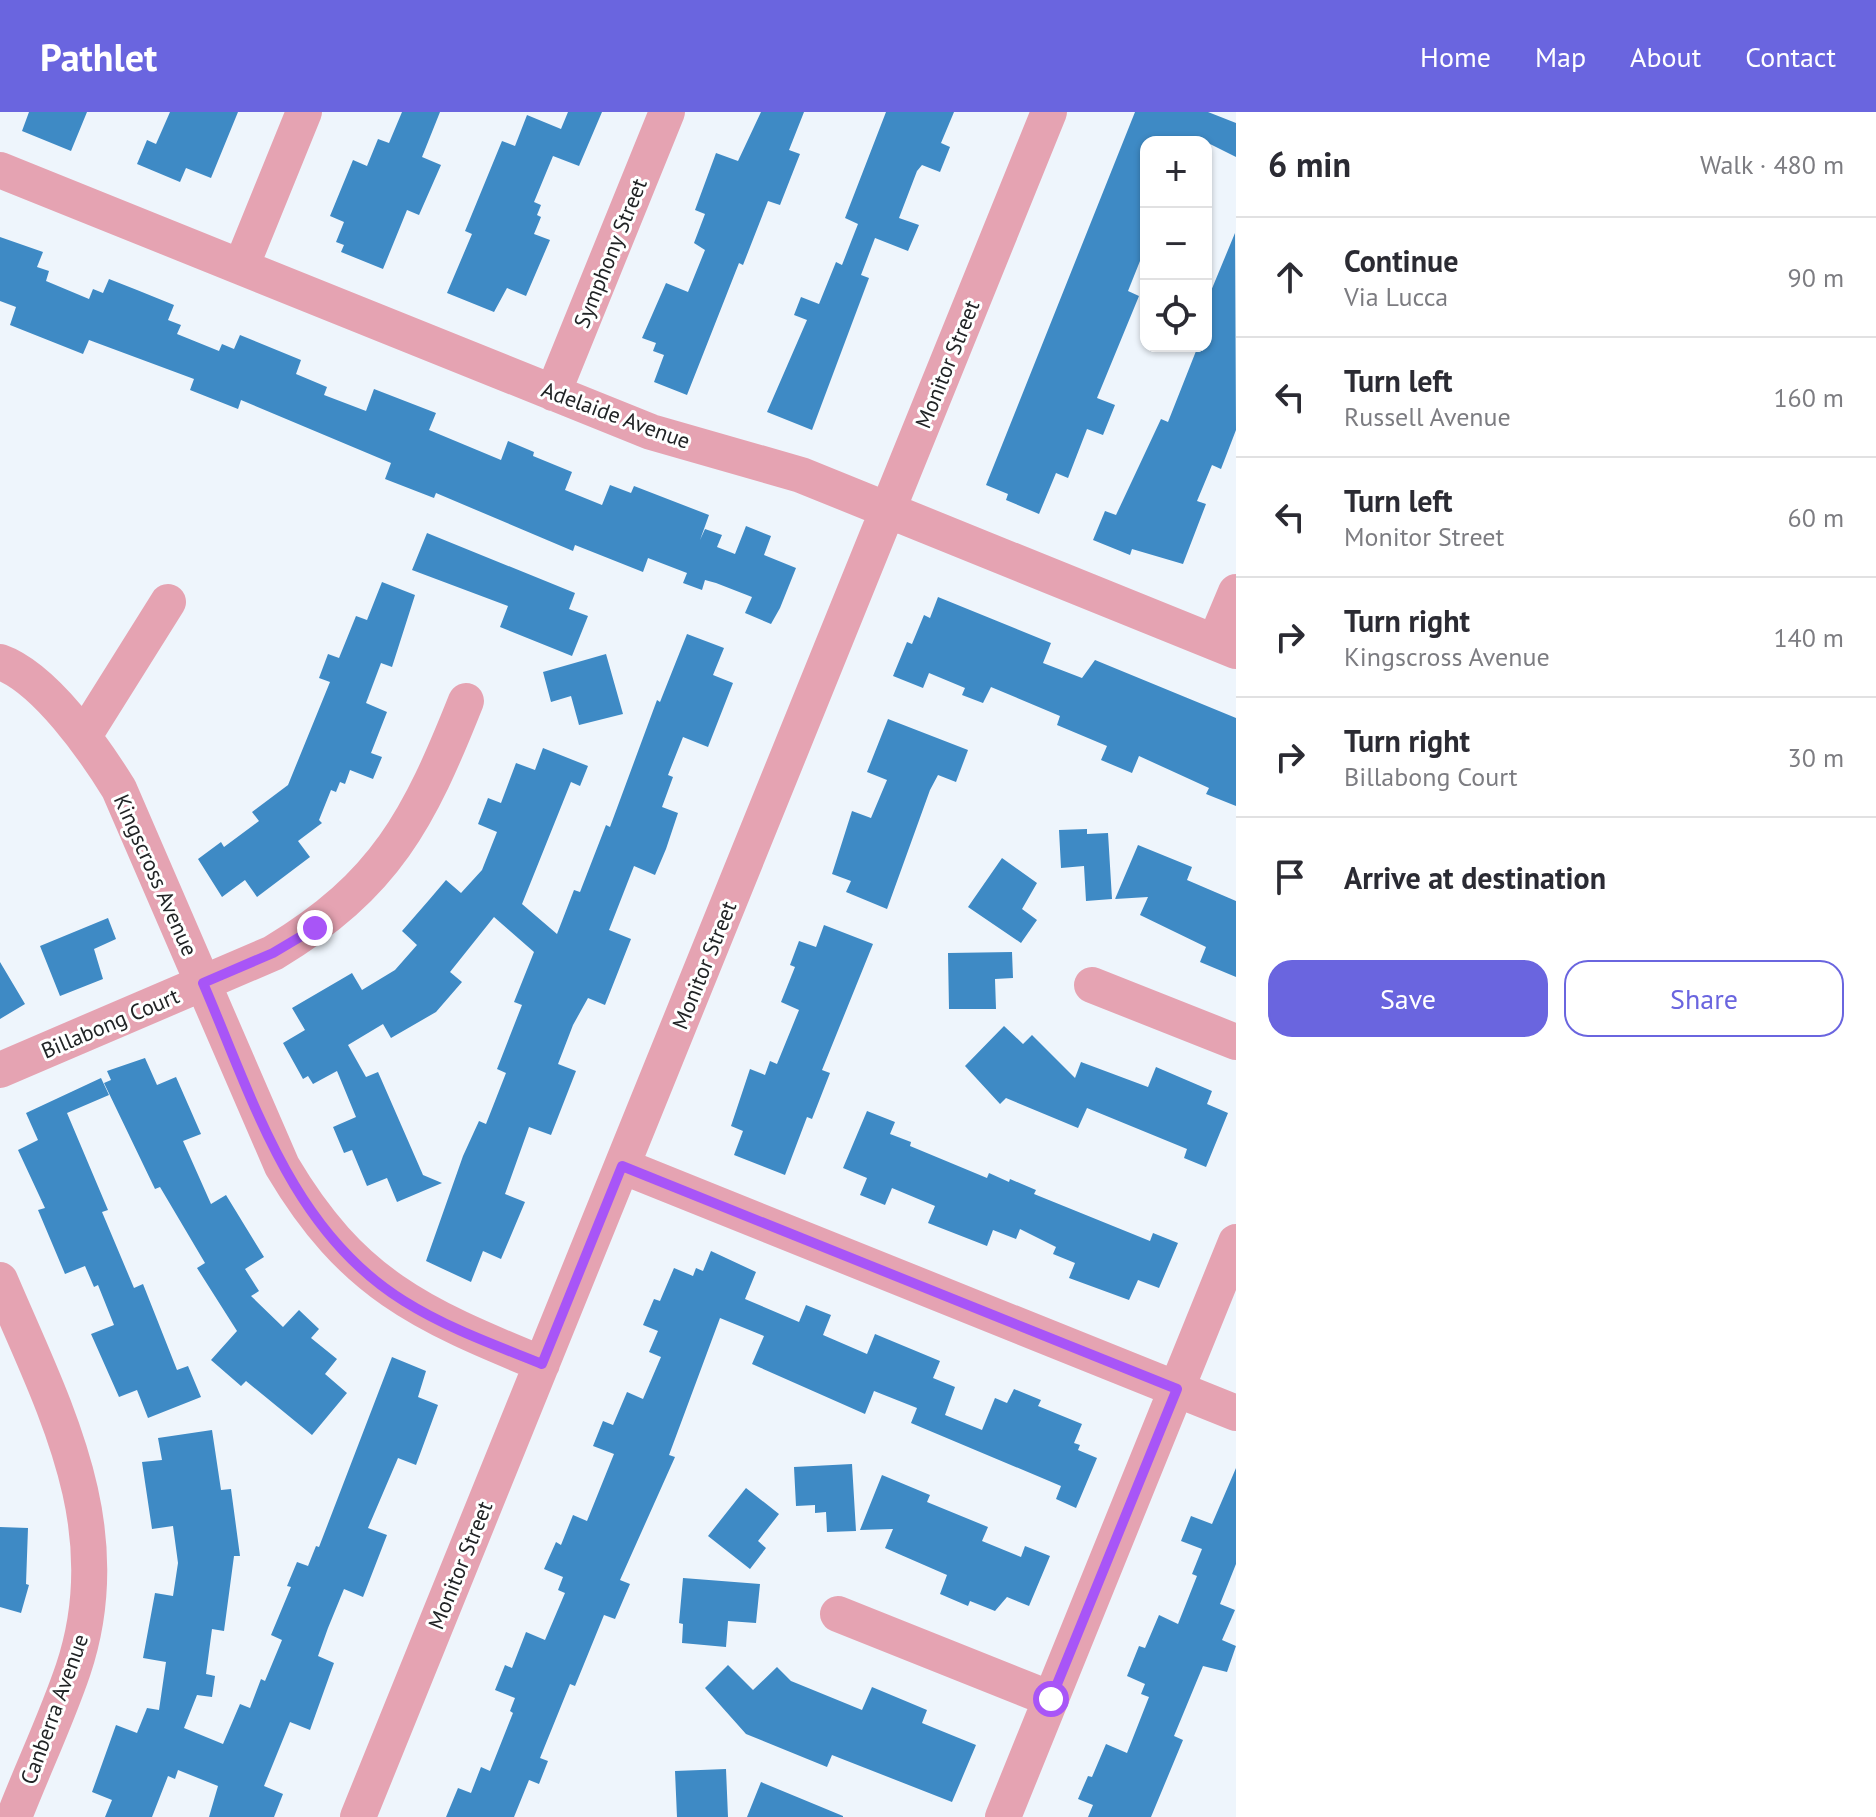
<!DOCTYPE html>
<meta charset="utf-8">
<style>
body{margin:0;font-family:"PT Sans",sans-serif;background:#f2f2f3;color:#2b2b33}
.controls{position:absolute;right:24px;top:24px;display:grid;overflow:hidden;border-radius:16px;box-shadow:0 2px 6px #0004}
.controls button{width:72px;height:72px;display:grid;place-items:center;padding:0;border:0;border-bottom:2px solid #e1e1e2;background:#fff;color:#2b2b33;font:40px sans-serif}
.stop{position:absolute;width:24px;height:24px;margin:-18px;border:6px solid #a855f7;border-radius:50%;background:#fff}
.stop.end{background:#a855f7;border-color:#fff;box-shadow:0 2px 8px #0008}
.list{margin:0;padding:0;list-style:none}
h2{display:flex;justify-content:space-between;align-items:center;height:104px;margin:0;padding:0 32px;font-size:34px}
h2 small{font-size:26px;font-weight:400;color:#7c7c81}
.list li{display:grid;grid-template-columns:52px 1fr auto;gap:24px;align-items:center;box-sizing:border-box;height:120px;padding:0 32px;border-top:2px solid #e1e1e2}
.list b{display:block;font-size:30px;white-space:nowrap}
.list p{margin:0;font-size:26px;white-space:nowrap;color:#7c7c81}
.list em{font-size:26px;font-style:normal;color:#7c7c81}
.actions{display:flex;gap:16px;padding:24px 32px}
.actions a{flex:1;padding:18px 0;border:2px solid #6a65df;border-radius:24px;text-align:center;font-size:28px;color:#6a65df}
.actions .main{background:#6a65df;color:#fff}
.icon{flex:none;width:44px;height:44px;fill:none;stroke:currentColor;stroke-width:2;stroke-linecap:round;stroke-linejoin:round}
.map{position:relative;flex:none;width:1236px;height:1705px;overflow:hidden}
header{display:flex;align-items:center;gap:48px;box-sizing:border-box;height:112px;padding:0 40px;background:#6a65df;color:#fff}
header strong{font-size:38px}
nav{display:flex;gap:44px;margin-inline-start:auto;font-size:28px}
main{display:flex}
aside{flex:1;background:#fff}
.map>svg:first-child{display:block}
</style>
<header>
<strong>Pathlet</strong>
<nav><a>Home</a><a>Map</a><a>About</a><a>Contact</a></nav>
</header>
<main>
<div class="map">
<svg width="1236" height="1705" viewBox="0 0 1236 1705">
<rect width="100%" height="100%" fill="#eef5fc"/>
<path fill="#3e8ac5" d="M29,0H87L71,39L22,19Z
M170,0H238L211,66L186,56L180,70L137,52L147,28L156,32Z
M402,0H440L422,45L441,53L419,103L407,98L383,157L341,140L344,133L336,130L344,110L330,104L353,48L367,54L378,27L389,31Z
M568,0H602L579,54L553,44L534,90L541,93L537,103L541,105L534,122L550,128L526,184L507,176L494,200L447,181L472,122L465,119L502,29L515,34L527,3L561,17Z
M761,0H804L789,38L800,42L780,93L768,89L743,153L739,151L687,283L654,270L664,243L653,239L656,231L642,226L666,171L688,180L705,138L694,131L705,102L695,98L716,41L738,49Z
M886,0H954L941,31L950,35L940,60L922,53L917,59L899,106L919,113L908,139L875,126L861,163L869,166L812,318L767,300L807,208L794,203L801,185L819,192L836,150L842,153L858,112L845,106Z
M1135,0H1208L1236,11V45L1206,30H1146V134L1128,179L1139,184L1097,286L1115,293L1103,323L1087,317L1068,366L1056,361L1039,402L1006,388L1008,382L986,373Z
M1235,121L1236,318L1221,357L1212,353L1197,389L1206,392L1183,452L1132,437L1130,443L1093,428L1105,399L1116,403L1161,307L1168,310L1198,234H1206V191Z
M0,125L43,140L37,155L49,159L46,169L89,187L93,177L103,181L109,167L137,178L174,193L168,208L181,213L177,222L219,239L222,232L234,237L240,223L301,248L296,262L327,275L324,283L366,299L374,277L436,301L429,318L501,348L508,329L534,340L533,344L572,360L565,378L602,393L610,373L631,381L634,374L709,403L700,428L705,417L722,423L717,435L735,442L746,414L771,424L764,443L796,456L780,496L771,512L745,501L752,485L716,471L705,468L702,478L683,471L687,461L648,446L643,460L575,433L573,439L436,381L434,386L385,367L391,351L241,288L238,297L190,278L194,267L89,228L83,242L10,213L16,195L0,189Z
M427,421L575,481L569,497L588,504L572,544L500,515L508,494L412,458Z
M382,470L415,483L392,555L381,551L366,591L387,600L371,641L382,645L373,667L350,658L345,672L340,670L336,680L331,678L319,708L322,711L298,729L310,745L257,785L245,768L222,785L198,747L221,730L224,735L259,709L252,700L288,673L330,570L319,566L328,542L339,546L356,504L367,508Z
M938,485L1051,531L1043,551L1082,566L1095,548L1236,606V694L1206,682L1209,676L1139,644L1132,661L1101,648L1107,634L1057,613L1060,604L991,575L983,591L962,583L965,576L929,561L923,576L893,564L907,530L912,532L924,503L930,506Z
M687,522L724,536L713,563L733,571L708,635L683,625L668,663L673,665L662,695L678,701L666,737L655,763L634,754L609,818L631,827L605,893L588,886L573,913L558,952L576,959L551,1023L529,1015L505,1082L525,1090L501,1147L483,1139L471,1170L426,1149L463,1044L479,1009L486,1012L506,961L497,957L522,893L514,890L534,840L494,805L450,860L462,870L436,900L391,926L383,912L348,933L366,965L378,960L423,1063L442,1071L397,1090L387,1066L367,1074L352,1038L344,1041L333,1015L356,1005L337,959L313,972L308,964L303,967L283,931L305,918L292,896L352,861L362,878L395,858L417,833L402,819L429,788L446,768L461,781L482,758L497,720L478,712L488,686L501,691L516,651L535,658L543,636L588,654L580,674L571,670L522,792L557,822L574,778L580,780L606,713L610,715L657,588L660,590Z
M606,542L623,602L579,613L571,584L551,590L543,560Z
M888,607L968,638L956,670L938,663L930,678L887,797L846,780L851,769L832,762L852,699L871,706L887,668L867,660Z
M1087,717V722L1108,721L1112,787L1086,789L1084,754L1061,756L1059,718Z
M1138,733L1192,755L1187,768L1236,789V865L1200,850L1206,835L1140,803L1148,785L1115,787Z
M1002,746L1037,771L1022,797L1037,808L1021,831L968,795Z
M108,806L116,827L94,837L103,867L60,884L40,834Z
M824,813L873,832L822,958L830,961L812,1007L807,1005L785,1063L734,1043L743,1019L731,1014L750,957L765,963L770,949L777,952L799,898L781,890L795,855L790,853L799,829L816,835Z
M1012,840L1013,866L995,867L996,897H949L948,841Z
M0,850L25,892L0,907Z
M1004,914L1023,932L1032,923L1075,966L1081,950L1148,975L1156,955L1212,979L1207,992L1228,1001L1206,1055L1184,1046L1187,1037L1087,996L1078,1016L1006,986L1000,992L965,954Z
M145,946L157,973L176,965L201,1022L183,1029L211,1092L226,1083L264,1145L245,1157L259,1179L251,1184L283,1215L299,1198L319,1217L311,1226L337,1247L325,1262L347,1281L312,1323L246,1269L241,1274L211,1248L237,1219L197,1156L205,1151L160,1075L155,1077L104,971L111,968L107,959Z
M101,966L109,983L67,1001L108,1098L102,1100L134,1176L143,1172L177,1258L188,1254L201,1285L148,1306L137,1278L119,1285L91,1222L114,1213L98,1173L94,1175L85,1154L65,1162L38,1098L45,1096L18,1038L38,1028L26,1001Z
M867,999L895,1010L890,1022L911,1030L910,1034L987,1066L989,1061L1009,1070L1010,1067L1036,1078L1034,1082L1150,1129L1153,1121L1178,1131L1159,1176L1138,1168L1129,1188L1069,1166L1075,1151L1053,1142L1056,1135L1020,1117L1016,1127L993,1118L987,1134L928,1111L935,1094L892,1076L885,1093L860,1083L867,1066L843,1056Z
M711,1139L756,1160L745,1187L799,1210L806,1193L831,1203L823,1223L867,1242L875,1222L940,1249L933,1266L955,1275L945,1303L982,1318L995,1286L1007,1291L1014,1277L1041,1288L1038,1294L1082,1312L1074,1331L1080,1333L1078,1338L1097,1346L1076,1396L1056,1387L1061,1374L911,1311L917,1296L874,1279L865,1302L752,1252L764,1224L720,1206L669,1343L675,1345L620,1468L630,1472L615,1507L604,1503L575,1574L570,1572L540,1646L548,1649L539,1672L529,1668L514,1705H446L458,1676L471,1681L481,1655L490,1659L513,1601L510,1599L515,1586L495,1578L505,1553L512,1556L526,1520L545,1528L565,1481L558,1478L563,1465L544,1457L556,1430L561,1433L573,1403L587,1409L614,1342L593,1334L603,1309L613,1313L627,1280L643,1287L661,1245L649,1240L658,1219L643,1213L654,1187L660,1189L674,1156L693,1164L696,1156L703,1159Z
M392,1245L426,1259L418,1285L438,1293L416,1353L398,1346L368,1416L387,1423L363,1485L344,1477L328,1516L318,1544L334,1551L310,1618L290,1610L264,1674L283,1682L274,1705H209L218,1674L178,1658L175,1667L168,1664L152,1705H105L112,1688L92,1680L116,1613L137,1621L147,1596L159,1598L166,1550L143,1546L155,1481L173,1484L178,1451L173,1414L152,1417L142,1350L162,1348L158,1326L212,1318L221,1378L231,1377L240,1444H234L224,1519L212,1517L206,1562L215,1564L212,1585L197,1583L184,1616L223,1632L240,1592L250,1596L261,1567L265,1569L282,1528L271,1523L291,1475L287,1474L297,1450L308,1454L316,1434L319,1435Z
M852,1352L856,1419L827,1420L826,1400L815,1401V1393L796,1394L794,1355Z
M1236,1356V1452L1220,1492L1235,1498L1222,1528L1236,1534L1227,1560L1203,1554L1174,1624L1183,1628L1151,1705H1088L1093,1693L1078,1687L1088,1664L1092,1665L1106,1632L1127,1641L1149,1585L1141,1582L1145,1572L1127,1564L1139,1534L1145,1536L1159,1503L1178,1512L1197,1464L1192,1462L1202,1437L1181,1429L1191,1404L1212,1412Z
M882,1363L930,1383L927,1390L988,1415L982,1429L1021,1445L1025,1434L1050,1444L1029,1494L1007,1485L995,1499L970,1489L968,1494L940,1482L947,1463L885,1436L893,1417L860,1418Z
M746,1376L779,1402L758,1429L766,1436L750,1457L708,1424Z
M0,1415L28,1416L26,1472L29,1473L21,1501L0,1495Z
M683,1466L760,1472L756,1511L728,1509L726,1535L682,1531L683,1512L679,1511Z
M728,1553L753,1578L777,1555L791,1569L862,1598L872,1575L927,1598L922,1611L976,1633L952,1690L832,1643L827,1655L746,1622L705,1576Z
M726,1657L728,1705H677L675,1659Z
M761,1670L843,1704V1705H747Z"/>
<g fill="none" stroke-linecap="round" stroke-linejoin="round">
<path stroke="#e5a3b2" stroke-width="36" d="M0,58L651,320L801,363L1236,539
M241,155L304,0
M553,281L667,0
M1215,530L1236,480
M0,550C45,566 95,638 119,677L282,1054C352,1172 420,1202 542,1252
M84,624L168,490
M1092,873L1236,930
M0,958L273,841C386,773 419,707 466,589
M622,1054L1236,1301
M0,1168C54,1295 121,1416 73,1558C56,1608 33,1656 14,1705
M838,1502L1051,1587
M358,1705L1049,0
M1003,1705L1236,1130"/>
</g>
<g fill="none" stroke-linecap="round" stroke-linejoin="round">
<path stroke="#a855f7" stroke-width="10" d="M315,816L273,841L203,871C253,987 291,1119 404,1189C447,1216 495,1233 542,1252L622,1054L1177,1277L1051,1587"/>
</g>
<g text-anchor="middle" stroke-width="6" stroke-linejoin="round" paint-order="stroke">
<g font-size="22" fill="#212426" stroke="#fff">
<text transform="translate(610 141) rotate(-68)" y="8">Symphony Street</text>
<text transform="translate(947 252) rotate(-68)" y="8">Monitor Street</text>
<text transform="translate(616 303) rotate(20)" y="8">Adelaide Avenue</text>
<text transform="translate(156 763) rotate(66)" y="8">Kingscross Avenue</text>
<text transform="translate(704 853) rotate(-68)" y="8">Monitor Street</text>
<text transform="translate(110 911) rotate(-23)" y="8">Billabong Court</text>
<text transform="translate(460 1453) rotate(-68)" y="8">Monitor Street</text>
<text transform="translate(54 1597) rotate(-70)" y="8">Canberra Avenue</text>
</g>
</g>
</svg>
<div class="controls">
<button>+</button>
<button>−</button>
<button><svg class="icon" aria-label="locate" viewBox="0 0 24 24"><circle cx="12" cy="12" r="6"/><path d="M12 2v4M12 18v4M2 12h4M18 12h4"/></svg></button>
</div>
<div class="stop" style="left:1051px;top:1587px"></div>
<div class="stop end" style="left:315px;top:816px"></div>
</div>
<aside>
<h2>6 min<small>Walk · 480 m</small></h2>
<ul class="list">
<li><svg class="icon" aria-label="ahead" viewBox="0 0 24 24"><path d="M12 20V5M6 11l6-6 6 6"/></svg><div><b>Continue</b><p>Via Lucca</p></div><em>90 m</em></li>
<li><svg class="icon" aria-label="left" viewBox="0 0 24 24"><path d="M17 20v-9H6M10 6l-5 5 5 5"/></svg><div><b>Turn left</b><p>Russell Avenue</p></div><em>160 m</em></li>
<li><svg class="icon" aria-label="left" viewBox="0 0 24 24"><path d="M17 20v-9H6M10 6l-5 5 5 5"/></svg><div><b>Turn left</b><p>Monitor Street</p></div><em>60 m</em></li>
<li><svg class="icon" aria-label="right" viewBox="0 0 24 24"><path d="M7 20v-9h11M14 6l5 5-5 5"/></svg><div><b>Turn right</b><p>Kingscross Avenue</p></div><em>140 m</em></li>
<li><svg class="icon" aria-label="right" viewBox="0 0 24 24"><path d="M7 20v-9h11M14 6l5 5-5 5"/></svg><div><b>Turn right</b><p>Billabong Court</p></div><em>30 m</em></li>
<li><svg class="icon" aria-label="arrive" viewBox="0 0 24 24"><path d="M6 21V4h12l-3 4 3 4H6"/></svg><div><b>Arrive at destination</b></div></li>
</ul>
<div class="actions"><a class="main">Save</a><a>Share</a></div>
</aside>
</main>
